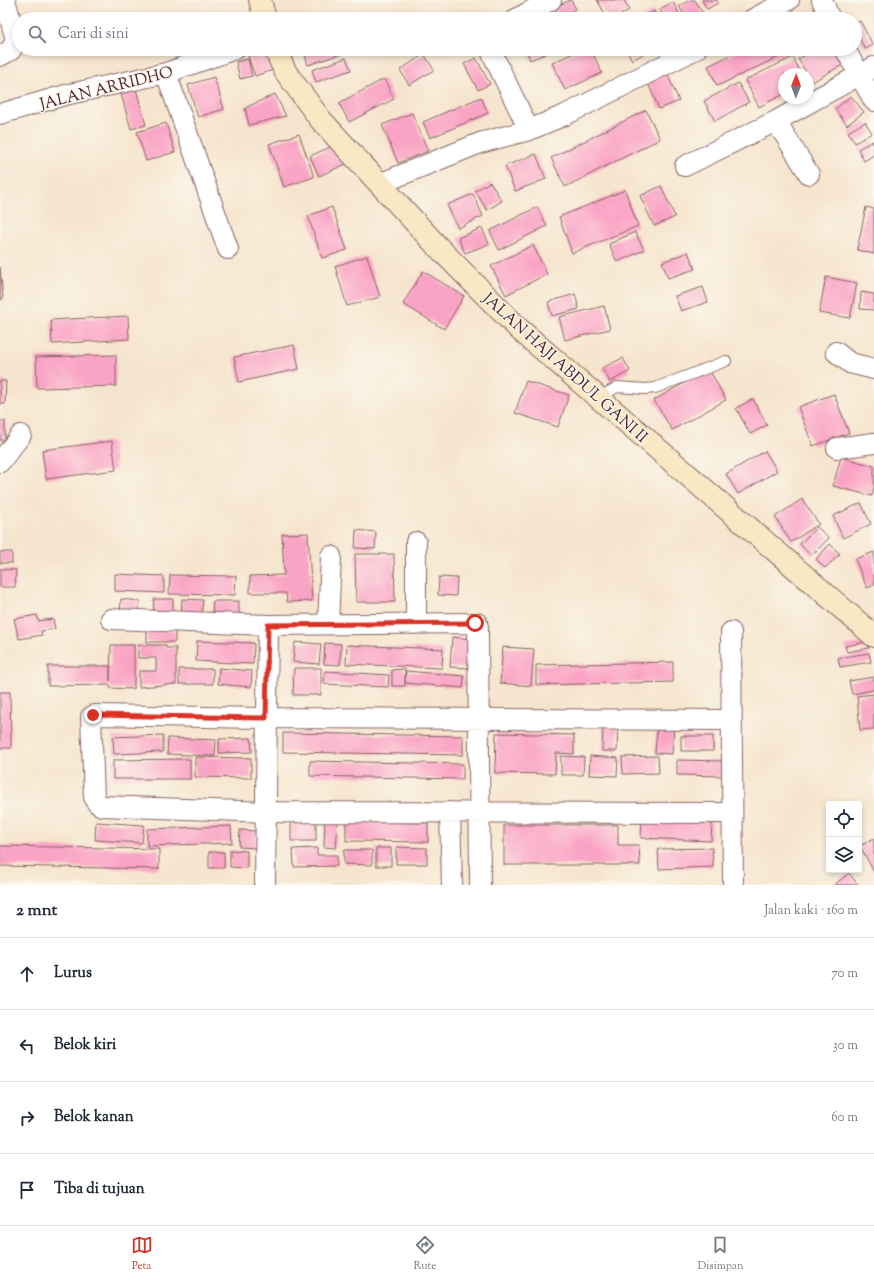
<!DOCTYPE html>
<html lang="id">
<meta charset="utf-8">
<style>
body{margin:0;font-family:"Sorts Mill Goudy",serif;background:#f2f2f3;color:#1f2937}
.controls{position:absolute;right:12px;bottom:12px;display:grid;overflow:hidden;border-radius:4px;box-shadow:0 2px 6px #0003}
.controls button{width:36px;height:36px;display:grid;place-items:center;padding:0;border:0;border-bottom:1px solid #e0e1e3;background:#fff;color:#1f2937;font:20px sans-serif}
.compass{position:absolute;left:778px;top:68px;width:36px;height:36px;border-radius:50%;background:#fff;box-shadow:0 2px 6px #0003;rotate:1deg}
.stop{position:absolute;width:12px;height:12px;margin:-9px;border:3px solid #d93025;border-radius:50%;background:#fff}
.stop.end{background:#d93025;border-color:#fff;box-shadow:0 1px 4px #0008}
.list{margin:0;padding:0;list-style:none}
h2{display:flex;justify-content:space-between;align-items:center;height:52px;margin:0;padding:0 16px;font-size:17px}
h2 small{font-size:13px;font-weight:400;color:#747a83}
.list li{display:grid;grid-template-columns:26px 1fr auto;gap:12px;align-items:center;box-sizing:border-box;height:72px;padding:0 16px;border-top:1px solid #e0e1e3}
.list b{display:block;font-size:15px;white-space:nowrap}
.list em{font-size:13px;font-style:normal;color:#747a83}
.icon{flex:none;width:22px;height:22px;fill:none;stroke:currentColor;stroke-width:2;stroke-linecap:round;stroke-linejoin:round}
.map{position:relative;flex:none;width:874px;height:885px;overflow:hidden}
.search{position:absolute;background:#fff;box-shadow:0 2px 6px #0003;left:12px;right:12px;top:12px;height:44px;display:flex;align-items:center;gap:10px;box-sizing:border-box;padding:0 14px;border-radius:22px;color:#747a83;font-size:15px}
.sheet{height:340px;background:#fff}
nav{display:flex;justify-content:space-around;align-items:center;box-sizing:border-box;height:56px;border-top:1px solid #e0e1e3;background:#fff;font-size:11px;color:#747a83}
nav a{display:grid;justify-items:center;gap:2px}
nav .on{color:#d93025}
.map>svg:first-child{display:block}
</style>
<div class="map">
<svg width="874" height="885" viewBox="0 0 874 885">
<rect width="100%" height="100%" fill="#fbf7ec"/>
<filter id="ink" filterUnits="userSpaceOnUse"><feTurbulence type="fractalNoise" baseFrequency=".025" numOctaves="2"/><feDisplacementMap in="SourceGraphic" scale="8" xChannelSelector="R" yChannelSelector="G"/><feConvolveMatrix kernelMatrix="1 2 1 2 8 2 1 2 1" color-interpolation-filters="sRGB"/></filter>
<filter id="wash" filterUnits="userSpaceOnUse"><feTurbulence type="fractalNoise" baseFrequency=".012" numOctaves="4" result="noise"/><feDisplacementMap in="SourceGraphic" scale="16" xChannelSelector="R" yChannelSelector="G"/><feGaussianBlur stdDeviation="0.9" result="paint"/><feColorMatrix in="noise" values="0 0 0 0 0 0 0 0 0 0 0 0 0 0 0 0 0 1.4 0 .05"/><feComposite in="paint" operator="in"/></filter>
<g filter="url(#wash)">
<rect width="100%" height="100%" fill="#f6e5ce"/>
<g id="blocks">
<path fill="#faa4c5" d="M571,0L576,9L559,17L554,7Z
M597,0H624L629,10L614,19H608Z
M690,0H695L706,19H686L679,6Z
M702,0H717L718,3L707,9Z
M673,2L682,19H665L660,9Z
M654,11L658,19H642L641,18Z
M818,12L823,19H805L808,17Z
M578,14L581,19H569Z
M860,21L873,45L865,49L855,30V24Z
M313,49H339L341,54L308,65L304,52Z
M526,49H546L548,53L530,60Z
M582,49H591L602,73L565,90L552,63Z
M626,49H652L632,60Z
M743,49H795L717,86L708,66Z
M817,49H833L842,65L812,82L798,59Z
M266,50L273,70L255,76L248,56Z
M424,54L434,70L409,85L400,70Z
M793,57L801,74H784V94L759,107L745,80Z
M346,58L351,70L316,82L312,70Z
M476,58L490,84L478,90L464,64Z
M248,59L252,76L240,79L236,62Z
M666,71L679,101L659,109L646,79Z
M214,77L224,109L198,117L188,85Z
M384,79L394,99L349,122L339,103Z
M738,83L749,102L715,121L704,101Z
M136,89L146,125L131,129L121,94Z
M275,94L286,116L249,125L245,108Z
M851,96L864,112L847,125L835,109Z
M481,97L488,113L430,138L423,122Z
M646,110L660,139L565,187L551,158Z
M412,113L428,151L398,163L382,125Z
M865,122L872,133L855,143L848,132Z
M166,123L175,152L146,161L137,132Z
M299,134L314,177L284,187L269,144Z
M873,141L874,155L864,161L858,149Z
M337,144L346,164L319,176L310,156Z
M536,154L546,179L515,191L505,166Z
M490,182L502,201L487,210L475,191Z
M661,186L675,217L654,226L640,196Z
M625,190L638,226L572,253L559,217Z
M473,194L483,216L458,228L447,205Z
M332,207L347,250L322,258L308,216Z
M537,207L547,226L499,250L490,231Z
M866,207L874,209V254L857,250Z
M482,228L489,244L465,253L458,238Z
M635,232L644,250L617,262L609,244Z
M533,245L547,274L506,295L491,266Z
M688,252L695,269L668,278L662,262Z
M367,256L380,297L347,306L335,266Z
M0,267L3,299H0Z
M423,271L464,296L444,329L403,304Z
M826,277L857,283L850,318L819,313Z
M703,287L708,302L681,311L675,296Z
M861,292L874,294V310L860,309Z
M575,294L579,309L552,316L548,302Z
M604,306L610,329L565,340L559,317Z
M128,316L129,339L52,344L51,320Z
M294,345L299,369L239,382L234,357Z
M116,355V386L37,388L36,357Z
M623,358L630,371L610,382L602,368Z
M709,369L726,400L672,430L654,400Z
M0,381H6L5,404H0Z
M526,381L569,395L558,427L515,413Z
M834,394L849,433L813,446L798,407Z
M753,399L767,425L750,434L736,408Z
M0,421H5V440H0Z
M112,441L116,470L46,479L42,450Z
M765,451L777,471L738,494L726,474Z
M841,457L874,466V487L872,496L833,486Z
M802,499L819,524L791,542L775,517Z
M861,503L871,524L843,538L833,516Z
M817,527L829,538L811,556L800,544Z
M356,530L376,532L375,549L355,548Z
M308,533L312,601L287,602L286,593H250V576L284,575L282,534Z
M830,544L840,554L825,568L816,559Z
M0,552H12V563H0Z
M874,552V585L867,588L855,559Z
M355,554H394L395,602H356Z
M0,569L16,570L15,587H0Z
M115,574L164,576V593L115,591Z
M170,575L236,576L235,595L169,594Z
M439,577L457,578L456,596L438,595Z
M121,599L140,601L138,616L120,615Z
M154,599H173V617L153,616Z
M182,599L203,600L201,620L181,619Z
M213,601H239V618H212Z
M37,615L38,621L53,619L55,629L41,631L42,635L19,639L14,619Z
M147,630L175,631V642H147Z
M452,637L472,639L470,668L450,667Z
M197,641L254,643L253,664L196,661Z
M295,642L321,644L319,664L293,662Z
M867,642L869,648L847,652L845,646Z
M325,643L341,644L340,665L324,664Z
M111,645H134V689L110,688V685L48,686V666H110V681Z
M138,645H166V648H176V684L139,687V671H156V658H138Z
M347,645L443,649L442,668L346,664Z
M503,647L534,649L531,686L500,683Z
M869,653L871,662L840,667L838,658Z
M673,662V682L536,685V665Z
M219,668L252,671L251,687L218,684Z
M294,668H321V695H293Z
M179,669H213V684H179Z
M405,669V686H392V670Z
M325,671L389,675L388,687L324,684Z
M406,671L464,676L463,688L405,683Z
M874,677V690L852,694L849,681Z
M0,692H10L11,748H0Z
M874,694V729L860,730L857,696Z
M657,726L674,727L672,754L655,753Z
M603,728H618L617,751H602Z
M283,733L463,736V755L283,752Z
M496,733L574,735V754L556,753L555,774L495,773Z
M163,735V752L114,754L113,737Z
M681,736H713V751H681Z
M168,738L216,740L215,756L167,754Z
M251,738L252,752L219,753V739Z
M561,756L584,757L583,775H561Z
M590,756L618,758L617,776L589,775Z
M658,756L659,773L623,774L622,757Z
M195,757L251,758V778L195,777Z
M190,759V779H113V760Z
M677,760L725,761V776L677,775Z
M310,761L463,764V779L310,776Z
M642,818L712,821L711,841L641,838Z
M316,820V841H291V821Z
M325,821H338L336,848L324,847Z
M96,822L144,825L142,843L95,840Z
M346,822L428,823V842L346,841Z
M504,825H618V845H639L640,865H504Z
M231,826L232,843L147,846V829Z
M240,830L257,831L256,848L239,847Z
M874,838V872L860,846Z
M0,846L159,849V869L0,866Z
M396,847L427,848V864H396Z
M317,848V855H337V866L294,867L293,849Z
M376,848H391V866H376Z
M712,848L713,867L659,869L658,849Z
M230,850L247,851V868L230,867Z
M344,850H372V865L344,864Z
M209,852H224V868H209Z
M849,873L858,885H834Z"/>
</g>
</g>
<g filter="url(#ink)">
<use href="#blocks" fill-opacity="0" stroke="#866464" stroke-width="1"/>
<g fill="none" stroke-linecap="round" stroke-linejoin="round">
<defs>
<path id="lane" d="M599,398L617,387L646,389L655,388L726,361"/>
<path id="street" d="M822,0L830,19
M516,19L551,0
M753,19L789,0
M490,49L529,130
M845,49L874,101
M0,56L11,50L16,40L5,0
M166,73L228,249
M0,114L65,95L166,73L235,49
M776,121L809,174
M685,166L776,121L874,67
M379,184L480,143L529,130L565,115L696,49
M836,352L850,363L874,369
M837,448L874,443
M0,462L21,435
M416,542V624
M111,619L268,625L477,623L478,627L480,885
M328,624L331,556
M731,632L733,885
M731,720L266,718L95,715L91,717L94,797L97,803L102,806L266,812L732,813
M450,812L452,885
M265,885L268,625"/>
<path id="secondary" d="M260,0L265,19
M275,49L285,71L320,119L437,246L519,329L874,636"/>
</defs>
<use href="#lane" stroke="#866464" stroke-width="12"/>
<use href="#street" stroke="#866464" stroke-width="22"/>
<use href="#secondary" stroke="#866464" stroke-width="24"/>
<use href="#lane" stroke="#fff" stroke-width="10"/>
<use href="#street" stroke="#fff" stroke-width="20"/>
<use href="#secondary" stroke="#f8e8c3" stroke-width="22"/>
</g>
</g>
<g fill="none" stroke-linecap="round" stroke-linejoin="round" filter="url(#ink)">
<path stroke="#d93025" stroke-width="5" d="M93,715L266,718L268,625L475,623"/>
</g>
<g text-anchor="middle" stroke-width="3" stroke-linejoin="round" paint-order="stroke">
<g font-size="16" fill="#4a1f2b" stroke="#fbf7ec">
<text transform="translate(106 87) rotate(-14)" y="6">JALAN ARRIDHO</text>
<text transform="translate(566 367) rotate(42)" y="6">JALAN HAJI ABDUL GANI II</text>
</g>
</g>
</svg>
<div class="controls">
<button><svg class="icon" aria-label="locate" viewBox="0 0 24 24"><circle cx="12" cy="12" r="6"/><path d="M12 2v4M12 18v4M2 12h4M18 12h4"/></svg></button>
<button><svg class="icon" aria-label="layers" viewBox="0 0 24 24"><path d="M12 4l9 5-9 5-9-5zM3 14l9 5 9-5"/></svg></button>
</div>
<svg class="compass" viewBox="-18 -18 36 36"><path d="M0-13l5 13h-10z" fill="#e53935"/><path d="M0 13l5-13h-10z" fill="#747a83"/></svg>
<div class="stop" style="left:475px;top:623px"></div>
<div class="stop end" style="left:93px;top:715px"></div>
<div class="search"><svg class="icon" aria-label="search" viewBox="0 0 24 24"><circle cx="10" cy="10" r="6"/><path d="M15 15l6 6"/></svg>Cari di sini</div>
</div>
<section class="sheet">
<h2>2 mnt<small>Jalan kaki · 160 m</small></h2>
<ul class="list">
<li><svg class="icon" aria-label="ahead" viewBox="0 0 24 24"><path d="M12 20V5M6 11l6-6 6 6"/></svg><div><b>Lurus</b></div><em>70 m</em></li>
<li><svg class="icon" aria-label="left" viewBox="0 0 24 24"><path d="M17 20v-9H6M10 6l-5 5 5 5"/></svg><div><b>Belok kiri</b></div><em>30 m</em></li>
<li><svg class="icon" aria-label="right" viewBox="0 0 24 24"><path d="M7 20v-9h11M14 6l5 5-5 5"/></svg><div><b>Belok kanan</b></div><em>60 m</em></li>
<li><svg class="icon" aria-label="arrive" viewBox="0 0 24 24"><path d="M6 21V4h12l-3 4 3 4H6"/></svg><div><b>Tiba di tujuan</b></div></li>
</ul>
</section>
<nav>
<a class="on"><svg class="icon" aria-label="map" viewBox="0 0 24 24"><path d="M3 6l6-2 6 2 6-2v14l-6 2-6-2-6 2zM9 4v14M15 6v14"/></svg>Peta</a>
<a><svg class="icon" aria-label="directions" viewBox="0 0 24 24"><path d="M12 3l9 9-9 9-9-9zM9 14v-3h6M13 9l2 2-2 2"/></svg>Rute</a>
<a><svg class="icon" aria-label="saved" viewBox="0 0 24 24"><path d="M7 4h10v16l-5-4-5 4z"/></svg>Disimpan</a>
</nav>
